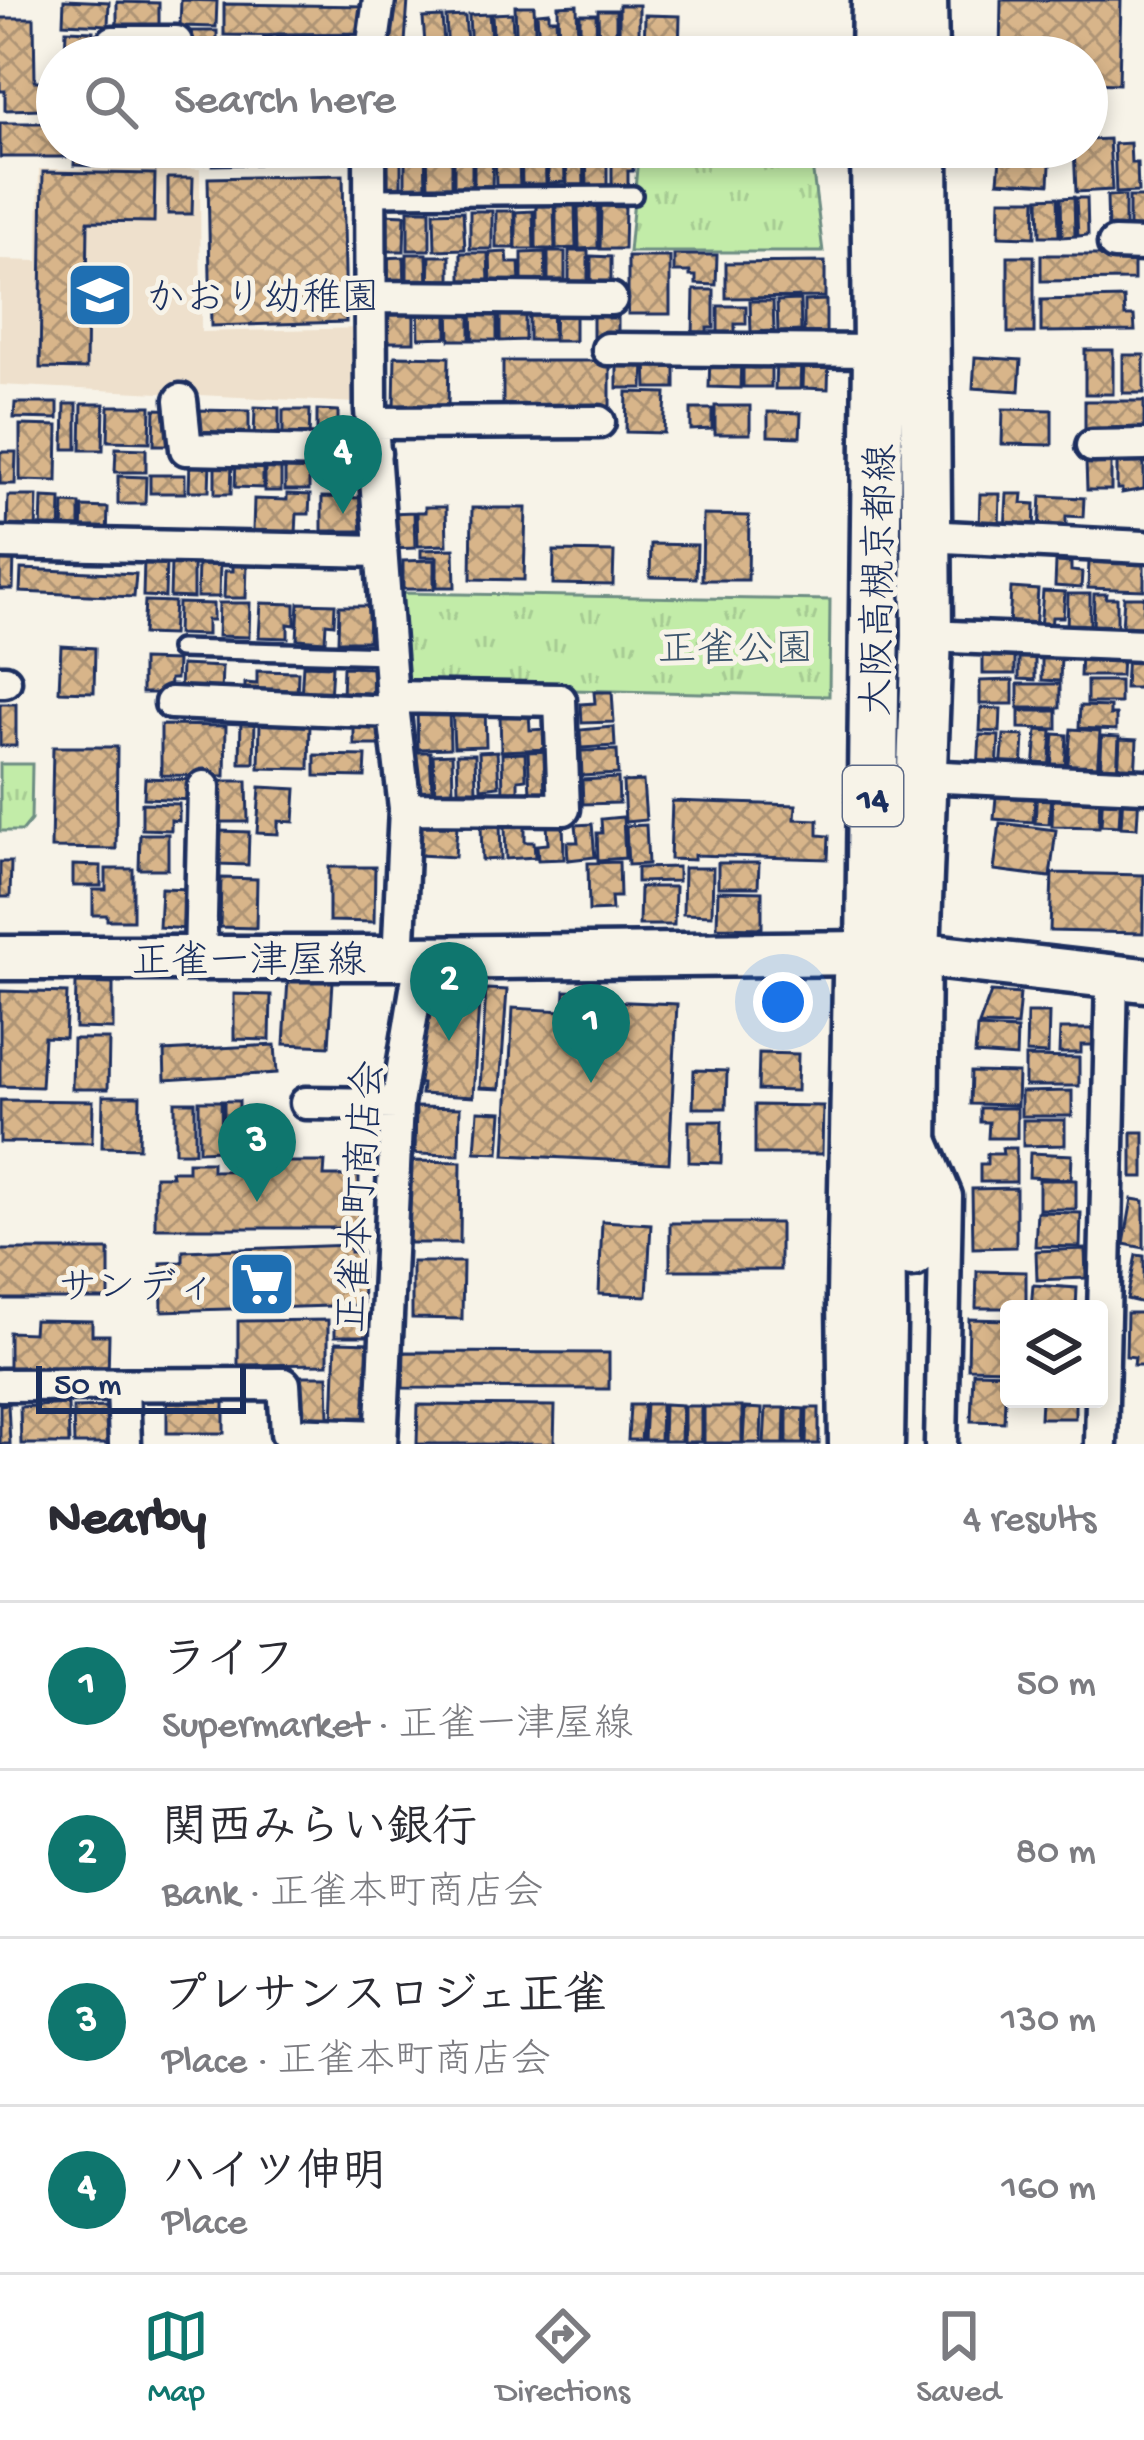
<!DOCTYPE html>
<meta charset="utf-8">
<style>
body{margin:0;font-family:"Gochi Hand","Klee One",sans-serif;background:#f2f2f3;color:#2b2b33}
.controls{position:absolute;right:36px;bottom:36px;display:grid;overflow:hidden;border-radius:12px;box-shadow:0 6px 18px #0003}
.controls button{width:108px;height:108px;display:grid;place-items:center;padding:0;border:0;border-bottom:3px solid #e1e1e2;background:#fff;color:#2b2b33;font:60px sans-serif}
.scale{position:absolute;left:36px;bottom:30px;width:210px;box-sizing:border-box;padding-left:12px;border:6px solid #1b2f5e;border-top:0;font-size:33px;line-height:42px;white-space:nowrap;color:#1b2f5e;-webkit-text-stroke:9px #f7f3e8;paint-order:stroke}
.you{position:absolute;left:783px;top:1002px;width:42px;height:42px;margin:-30px;border:9px solid #fff;border-radius:50%;background:#1a73e8;box-shadow:0 0 0 18px #1a73e833}
.badge{display:grid;place-items:center;width:78px;height:78px;border-radius:50%;background:#0f766e;color:#fff;font-size:39px;font-weight:700}
.pin{position:absolute;translate:-50% -99px;filter:drop-shadow(0 3px 6px #0008)}
.pin::after{content:'';position:absolute;top:63px;width:42px;height:36px;background:inherit;clip-path:polygon(0 0,100% 0,50% 100%)}
.list{margin:0;padding:0;list-style:none}
h2{display:flex;justify-content:space-between;align-items:center;height:156px;margin:0;padding:0 48px;font-size:51px}
h2 small{font-size:39px;font-weight:400;color:#7c7c81}
.list li{display:grid;grid-template-columns:78px 1fr auto;gap:36px;align-items:center;box-sizing:border-box;height:168px;padding:0 48px;border-top:3px solid #e1e1e2}
.list b{display:block;font-size:45px;white-space:nowrap}
.list p{margin:0;font-size:39px;white-space:nowrap;color:#7c7c81}
.list em{font-size:39px;font-style:normal;color:#7c7c81}
.icon{flex:none;width:66px;height:66px;fill:none;stroke:currentColor;stroke-width:2;stroke-linecap:round;stroke-linejoin:round}
.map{position:relative;flex:none;width:1144px;height:1444px;overflow:hidden}
.search{position:absolute;background:#fff;box-shadow:0 6px 18px #0003;left:36px;right:36px;top:36px;height:132px;display:flex;align-items:center;gap:30px;box-sizing:border-box;padding:0 42px;border-radius:66px;color:#7c7c81;font-size:45px}
.sheet{height:828px;background:#fff}
nav{display:flex;justify-content:space-around;align-items:center;box-sizing:border-box;height:168px;border-top:3px solid #e1e1e2;background:#fff;font-size:33px;color:#7c7c81}
nav a{display:grid;justify-items:center;gap:6px}
nav .on{color:#0f766e}
.map>svg:first-child{display:block}
</style>
<div class="map">
<svg width="1144" height="1444" viewBox="0 0 1144 1444">
<defs>
<pattern id="park-tufts" width="24" height="20" patternUnits="userSpaceOnUse" patternTransform="scale(3)"><rect width="24" height="20" fill="#c2eca8"/><path d="M3 7l-1-3M5 7V3M7 7l1-3M15 17l-1-3M17 17v-4M19 17l1-3" fill="none" stroke="#a6cb93"/></pattern>
<pattern id="building-cross-hatch" width="8" height="8" patternUnits="userSpaceOnUse" patternTransform="scale(3)"><rect width="8" height="8" fill="#d8b58a"/><path d="M0 0l8 8M0 8l8-8" fill="none" stroke="#ae9474"/></pattern>
</defs>
<rect width="100%" height="100%" fill="#f7f3e8"/>
<filter id="ink" filterUnits="userSpaceOnUse"><feTurbulence type="fractalNoise" baseFrequency=".00833" numOctaves="2"/><feDisplacementMap in="SourceGraphic" scale="24" xChannelSelector="R" yChannelSelector="G"/><feConvolveMatrix kernelMatrix="1 2 1 2 8 2 1 2 1" color-interpolation-filters="sRGB"/></filter>
<g filter="url(#ink)">
<path fill="#eee0cc" d="M39,169H200L201,332L363,328L357,403L0,385V260L38,261Z"/>
<path fill="url(#park-tufts)" stroke="#6e8e83" stroke-width="3" d="M639,147L810,149L823,252H629Z
M393,593L830,600L829,696L399,686Z
M0,764H32L31,820L22,831H0Z"/>
<path fill="url(#building-cross-hatch)" stroke="#1b2f5e" stroke-width="3" d="M64,0L109,2L108,25L63,23Z
M181,0L217,1L216,27L180,26Z
M386,0H408L404,57H382Z
M1001,0H1121L1119,84L1087,83V57H1000Z
M117,2L159,3V26H117Z
M224,4L368,6V37L224,35Z
M577,5L578,49L559,50L558,6Z
M619,5H639V47H619Z
M515,6H534L536,54L517,55Z
M598,10H616V48H599Z
M549,12V19H556L558,55L540,56L537,13Z
M512,13L514,51L494,52L492,14Z
M489,14L492,52L471,53L469,15Z
M580,14H596L597,52H580Z
M645,15L680,16L679,53H644Z
M465,16L468,54L448,55L446,17Z
M442,17L445,56L426,57L423,18Z
M0,18H34L35,81H43V109L5,110V91H0Z
M66,30L93,31V57H65Z
M189,31H217V57H188Z
M225,46L262,47V57H224Z
M0,123H57V147H66V157H0Z
M1109,139L1112,190L1076,192L1074,147H1087V140Z
M1130,143L1131,163H1137L1138,192L1116,193L1114,144Z
M75,147H99L98,166L74,165Z
M103,147H137L136,167L102,166Z
M159,147H203V164H159Z
M213,147H258V164L213,165Z
M293,147H346V153L294,157Z
M474,147H493L492,190H474Z
M495,147H518L520,186H496Z
M521,147H545L546,184H522Z
M548,147H564L565,182L548,183Z
M566,147H583L584,185H567Z
M586,147H607V185L587,186Z
M612,147H633V171H628V187L612,188Z
M1001,147H1051L1049,184L998,181Z
M454,148H472V189L454,190Z
M405,149H425L426,189L405,190Z
M427,149H452V186L428,187Z
M381,151H401V190H381Z
M43,172L155,174L154,222L88,221L86,369L40,368Z
M343,175L346,322L211,326L208,178Z
M168,178H193L192,214H168Z
M1125,195V233H1108L1107,196Z
M1058,197L1059,236H1040L1039,198Z
M1074,197L1075,236L1062,237L1061,198Z
M1129,197H1144V235H1129Z
M1076,198H1087L1088,235L1078,236Z
M1000,199H1036L1035,237L999,236Z
M536,202H554L555,249H536Z
M575,204L576,248L556,249V205Z
M601,206L625,207L624,249H600Z
M578,207H598V248L579,249Z
M408,210H430V250H408Z
M463,211L465,249L435,250L434,212Z
M470,211H492V249H470Z
M496,211H514L515,248H496Z
M533,211L534,249H516V212Z
M383,214L405,215L404,251H382Z
M569,251H588V286H569Z
M507,252L508,263H519L520,284L491,285L490,253Z
M545,252L546,283L522,284V253Z
M548,252H565V280H548Z
M461,253H488L489,283H461Z
M407,254H427L428,290H407Z
M674,255H717L716,285L696,284V276H690V272H674Z
M1041,255H1134V280L1041,281Z
M430,256H450V289H429Z
M591,256L611,257V286L591,287Z
M1008,256H1034V333H1008Z
M404,257L405,288L382,289V258Z
M628,257H670V314H628Z
M825,262V297L726,298V263Z
M694,290H714V328H707V336H693Z
M1124,298L1125,316H1134L1135,331L1041,332V300Z
M800,300L801,331L778,332L777,301Z
M826,300V333H804V301Z
M750,301H773L774,331L751,332Z
M593,302H609V318H618V338L593,339Z
M555,303H575V341H554Z
M529,304H552L553,340H529Z
M447,305V337L419,338L418,306Z
M449,306H470V340H450Z
M718,306H746V324H735V334H718Z
M387,307L414,308V342H387Z
M497,307V340H473L472,308Z
M500,307H525V340L500,341Z
M1085,350H1113V394H1085Z
M1123,355H1144V393H1123Z
M395,356L449,357L448,408H394Z
M710,357L741,358L740,388L709,387Z
M804,357L829,358L828,389L803,388Z
M975,357L1021,360L1019,391L973,388Z
M646,359H675V388H647Z
M776,359L801,360L800,389H775Z
M617,360H644L643,388H617Z
M743,360H771V387H743Z
M503,361H610V406L503,407Z
M627,392L666,393L664,433L626,432Z
M1085,401H1144V437H1085Z
M15,403H58V419L14,418Z
M65,404H77V449H64Z
M82,404H104L103,450H81Z
M109,406H151L150,442L108,441Z
M715,406H750V434H715Z
M255,407L279,408V439H254Z
M155,409L178,410V445H154Z
M691,409H712V429L691,430Z
M1003,409L1052,410V445L1002,444Z
M195,410L249,411V440H195Z
M283,410H310L309,440H283Z
M317,410L338,411V439H317Z
M768,412L801,413L800,437L768,436Z
M20,425L58,426L57,481L20,480Z
M116,448L146,449V472H115Z
M0,452H16L15,484H0Z
M1117,456H1144V489L1122,493V489H1117Z
M1111,460V490H1087L1086,461Z
M190,461H210L209,491H189Z
M236,461H263V488L235,487Z
M265,461H281V491H265Z
M285,461H309V490H285Z
M338,461H373L372,485H338Z
M215,463H232L231,494H215Z
M150,475H185V493H150Z
M118,476L146,477L145,504H118Z
M287,494L310,495L309,514H297L296,533L253,531L254,499L287,500Z
M980,494H1000L999,529H979Z
M1007,494H1023L1022,503L1035,504L1034,532L1005,531Z
M8,496H37L36,533H7Z
M1041,496L1084,498L1083,517L1066,516V531L1039,533Z
M322,497L363,498V531H322Z
M42,498L61,499L60,533H41Z
M64,503L80,504V532H63Z
M83,507L108,508L107,536H82Z
M425,507H446L447,545L418,546L417,512H425Z
M472,508H526L524,580L471,579Z
M414,512L415,548L392,549L390,513Z
M703,515L749,516L748,580H702Z
M651,544L697,545L696,578L650,577Z
M454,549L455,587H437V557H421V550Z
M554,551L614,552L613,585L553,584Z
M0,555L14,556L13,589H0Z
M144,559L166,560L165,597L143,596Z
M434,560V589H403V561Z
M1089,560L1144,563V590L1088,588Z
M171,562H193V598L170,597Z
M198,562L220,563L219,597H197Z
M1056,562L1071,563V571L1082,572L1081,588L1055,586Z
M233,564H247L246,598H224L225,571H233Z
M21,569L136,574L134,597L20,592Z
M1011,588L1038,590L1035,630L1009,629Z
M1043,591L1065,592L1063,617H1052L1051,630L1040,629Z
M1068,594H1090V629H1067Z
M1094,594H1107L1106,598H1117V631H1093Z
M1124,597H1144L1143,627H1122Z
M145,601L174,602L172,635L143,634Z
M178,603L213,604V620H207V635L177,634Z
M219,603H250L249,637L218,636Z
M261,603L295,604V625L288,624V638L259,637Z
M299,603L335,604L334,624L326,623L325,641L297,639Z
M339,606H369L368,641H338Z
M61,646L95,648L94,692L59,691Z
M1015,650V674H983V651Z
M1042,653H1054L1061,657L1060,681L1042,680Z
M1081,653L1122,654L1121,676H1080Z
M1127,653H1144V688H1125Z
M1019,656H1035V680L1019,679Z
M142,660L177,661L176,679H170L169,693H142Z
M181,665L222,667L221,693L180,691Z
M303,665L332,666L330,699L301,697Z
M343,667L373,668L372,699L342,698Z
M257,671L298,672L297,698L245,697V683L257,684Z
M1013,680V704H980V681Z
M1087,681H1120V703H1087Z
M1018,684H1060V708H1018Z
M594,692H612L614,722L582,723L581,704L595,703Z
M0,704H16V746H0Z
M485,706L486,746L454,747L452,707Z
M1080,706L1110,707V715H1116V730L1079,728Z
M449,708L450,748L418,749L417,709Z
M981,708L1001,709L1000,732L980,731Z
M1019,711H1057V729L1019,728Z
M529,712L530,730L547,729L548,749L501,751L500,713Z
M354,719H390V745H354Z
M241,720H255L254,763H240Z
M260,722H310L309,769L259,768Z
M161,725L226,726L225,776L161,775Z
M614,727L615,746L581,748L580,730Z
M1071,729L1100,731L1097,775L1067,773Z
M1037,730L1052,731L1049,772L1034,771Z
M1054,734L1067,735L1065,769L1051,768Z
M980,735L999,736L997,771L978,770Z
M1004,735L1024,736L1022,772L1001,770Z
M1102,736L1119,737L1117,777L1100,776Z
M1120,739L1137,740L1135,777H1118Z
M53,747H117L116,849L51,848Z
M617,750L618,774L582,776L581,751Z
M497,751L499,786L481,788L479,752Z
M552,751L553,770H544L545,792L530,793L528,752Z
M413,752H430L432,791L414,792Z
M525,753L526,779L518,780V792L503,793L502,754Z
M452,754L453,790L435,791L433,755Z
M457,754H475L476,790H458Z
M315,755L366,756L365,777L315,776Z
M145,778L195,780L194,800L144,798Z
M618,778L619,803L583,804L582,780Z
M218,781H247L248,822H219Z
M643,781L646,820L625,822L623,782Z
M997,786L1036,789L1033,822L994,819Z
M260,787L296,789L294,822L278,821V834L257,833Z
M1037,788L1051,789L1049,824L1035,823Z
M1103,790L1121,791L1119,826L1101,825Z
M1053,791L1100,792L1099,827L1052,826Z
M1123,793H1139L1137,828L1121,827Z
M672,801L796,805L795,819L818,820V835L829,836L828,859L694,855V860L670,859Z
M142,803L179,804V821L171,820V830L142,829Z
M623,817L625,858L598,860L597,833H602L601,819Z
M563,821L564,859L538,860L537,845L548,844L547,822Z
M481,822H500L501,859L482,860Z
M420,823L457,825L455,857L419,855Z
M1000,823L1056,830L1050,877L994,870Z
M592,824L595,857L568,860L567,842H578L576,825Z
M525,825V842H534L535,857L506,859L505,826Z
M646,825L648,864L628,865L626,826Z
M219,831L249,832L248,865L218,864Z
M140,834H168V869H139Z
M0,862H11L10,897H0Z
M619,862L620,897H611L612,910L589,911L588,863Z
M718,863H759L758,887H718Z
M73,865L101,866V886H73Z
M329,867H375L374,922L329,921Z
M678,867V881L637,882V868Z
M684,868H713L712,915L683,914Z
M106,869H133V920H107V915H93V890H106Z
M1052,873L1144,875L1143,933L1050,931Z
M221,878L257,879L256,928L220,927Z
M640,887H675L674,925H639Z
M161,888L189,889L187,929L159,927Z
M718,891L762,892V928L717,927Z
M288,979L333,981L329,1046L284,1044Z
M76,983L113,984V1029L75,1028Z
M428,983L480,986L473,1097L421,1094L422,1084L415,1083L417,1050L423,1051Z
M486,989L507,990L500,1089L480,1088Z
M0,991L67,993L65,1038L44,1037L41,1087L0,1086Z
M565,991L606,993L605,1001L677,1004L669,1163L505,1155L513,1008L564,1011Z
M991,992L1020,994L1017,1026L979,1025Z
M234,994L271,995L270,1040L234,1039Z
M1027,1013H1049L1048,1054L1026,1053Z
M977,1028L1017,1030L1016,1057L975,1054Z
M1060,1029H1100V1045H1081V1053H1059Z
M73,1039H109L108,1089H72Z
M275,1045L277,1073L165,1080L164,1051Z
M759,1053L798,1054L797,1091L758,1090Z
M1025,1057L1079,1058V1086H1025Z
M694,1070L727,1071L726,1108H693Z
M971,1072L1018,1073L1017,1105L970,1104Z
M1072,1091V1116H1021V1092Z
M103,1096H140L139,1148L102,1147Z
M0,1100L93,1101L92,1143L0,1142Z
M199,1101H221L222,1150L199,1151Z
M224,1101H239V1121H246V1139H257V1151L224,1152Z
M175,1102H195V1152H175Z
M755,1105L823,1106L822,1154H755Z
M416,1107L460,1108L459,1155L415,1154Z
M980,1108H1017V1138H988L989,1122H980Z
M478,1111L502,1112L499,1153L475,1152Z
M1023,1120H1065V1145L1023,1146Z
M689,1121H722L721,1163L689,1162Z
M1132,1132H1144V1177H1132Z
M1002,1148H1016V1182H980V1164H987V1154H1003Z
M1030,1153L1072,1155L1071,1179L1029,1177Z
M411,1161L461,1162L460,1243H409Z
M188,1162H212V1171L278,1170V1162H325L324,1176H359L358,1228H155V1176H172L171,1171H188Z
M1039,1180H1076V1209H1039Z
M1016,1188V1247L973,1248L972,1189Z
M1132,1199L1144,1201V1248L1124,1244Z
M1037,1212L1081,1213L1080,1247L1035,1246Z
M602,1221L651,1224L647,1296L599,1294Z
M670,1223H780V1270H670Z
M350,1245V1252H362L363,1305L162,1311L161,1263L183,1262V1251Z
M1085,1249L1086,1278L1037,1280L1036,1251Z
M0,1250H109V1299H0Z
M1136,1255L1144,1256V1303L1127,1299Z
M412,1262H463L462,1319L412,1318Z
M977,1271L1026,1272V1308H976Z
M1033,1285L1077,1288L1076,1309H1031Z
M1127,1313H1144V1365H1134L1135,1357L1126,1356Z
M335,1315H369V1336H335Z
M969,1319L1009,1320V1369L968,1368Z
M34,1320L92,1321V1335H109L108,1378H9V1332L33,1333Z
M328,1320V1364L238,1365V1321Z
M336,1342L371,1343L367,1424L333,1422Z
M404,1352L609,1353V1389L403,1388Z
M973,1372L1006,1373L1004,1422L971,1421Z
M297,1376H328L329,1418L297,1419Z
M167,1395H224V1433H167Z
M1041,1399H1075V1418H1040Z
M8,1404L10,1444H0V1405Z
M68,1404L69,1444H21L20,1407Z
M646,1404H661L660,1440H644Z
M664,1404L682,1405L681,1441H663Z
M418,1405L555,1406L554,1444H417Z
M630,1405H644L641,1440H628Z
M684,1406H701V1442H684Z
M112,1407L113,1444H74L73,1408Z
M704,1407H742V1443H704Z
M745,1408L762,1409L761,1443H743Z
M766,1408H785L784,1444H764Z
M787,1408L804,1409L803,1444H787Z
M807,1408H819V1444H806Z"/>
<g fill="none" stroke-linecap="round" stroke-linejoin="round">
<defs>
<path id="lane" d="M372,197L633,195
M179,649L389,655"/>
<path id="street" d="M277,52L371,51
M113,57V42H176V57
M371,57L379,0
M370,147L371,410L392,697L405,808L399,940L418,977L397,1104L381,1444
M1114,244L1144,245
M372,297L611,299
M608,349L878,351
M181,400L186,449L375,453
M373,423L599,422
M1092,446L1144,445
M925,536L1144,547
M0,543L381,551
M927,636L1144,645
M0,681H5
M392,697L560,700L564,809L405,808
M171,703L394,712
M922,776L1144,786
M200,958L204,787
M306,1103L397,1104
M921,1137L946,1196L941,1444
M0,1385L284,1384L287,1433L381,1436
M123,1387L125,1444
M845,1444L843,1298L849,977L871,953
M1101,1444L1112,977"/>
<path id="secondary" d="M0,958H408L871,953L915,954L1144,980"/>
<path id="primary" d="M922,0L923,57
M876,57L877,0
M876,147L878,351L871,953L879,1012L881,1324L879,1444
M912,1252L915,954L927,636L923,147"/>
</defs>
<use href="#lane" stroke="#1b2f5e" stroke-width="24"/>
<use href="#street" stroke="#1b2f5e" stroke-width="39"/>
<use href="#secondary" stroke="#1b2f5e" stroke-width="51"/>
<use href="#primary" stroke="#1b2f5e" stroke-width="57"/>
<use href="#lane" stroke="#f7f3e8" stroke-width="15"/>
<use href="#street" stroke="#f7f3e8" stroke-width="30"/>
<use href="#secondary" stroke="#f7f3e8" stroke-width="42"/>
<use href="#primary" stroke="#f7f3e8" stroke-width="48"/>
</g>
</g>
<defs>
<symbol id="school-square" viewBox="-11 -11 22 22"><rect x="-9" y="-9" width="18" height="18" rx="4" fill="#1f6fb2" stroke="#f7f3e8"/><path d="M0-5L7-2L0 1L-7-2ZM-4 1L0 2.5L4 1V4Q0 6-4 4Z" fill="#fff"/></symbol>
<symbol id="supermarket-square" viewBox="-11 -11 22 22"><rect x="-9" y="-9" width="18" height="18" rx="4" fill="#1f6fb2" stroke="#f7f3e8"/><path d="M-6-5.5h2.5l.6 2H6L4.5 2H-2.5L-4.4-4H-6ZM-1.5 3.2a1.3 1.3 0 1 0 .1 0ZM3 3.2a1.3 1.3 0 1 0 .1 0Z" fill="#fff"/></symbol>
</defs>
<g fill-rule="evenodd">
<use href="#school-square" x="62" y="257" width="76" height="76"/>
<use href="#supermarket-square" x="224" y="1246" width="76" height="76"/>
</g>
<g text-anchor="middle" stroke-width="10" stroke-linejoin="round" paint-order="stroke">
<rect fill="#f7f3e8" stroke="#5d6a87" stroke-width="3" x="843" y="766" width="60" height="60" rx="9"/>
<g font-size="36" font-weight="bold" fill="#1b2f5e">
<text x="873" y="809">14</text>
</g>
<g font-size="39" fill="#1b2f5e" stroke="#f7f3e8" text-anchor="start">
<text x="146" y="309">かおり幼稚園</text>
<text x="216" y="1298" text-anchor="end">サンディ</text>
</g>
<g font-size="39" fill="#1b2f5e" stroke="#f7f3e8">
<text transform="translate(876 580) rotate(-89)" y="14">大阪高槻京都線</text>
<text x="249" y="972">正雀一津屋線</text>
<text transform="translate(357 1196) rotate(-86)" y="14">正雀本町商店会</text>
</g>
<g font-size="39" fill="#3c556d" stroke="#f7f3e8">
<text x="736" y="660">正雀公園</text>
</g>
</g>
</svg>
<div class="controls">
<button><svg class="icon" aria-label="layers" viewBox="0 0 24 24"><path d="M12 4l9 5-9 5-9-5zM3 14l9 5 9-5"/></svg></button>
</div>
<div class="scale">50 m</div>
<div class="you"></div>
<div class="pin badge" style="left:591px;top:1083px">1</div>
<div class="pin badge" style="left:449px;top:1041px">2</div>
<div class="pin badge" style="left:257px;top:1202px">3</div>
<div class="pin badge" style="left:343px;top:514px">4</div>
<div class="search"><svg class="icon" aria-label="search" viewBox="0 0 24 24"><circle cx="10" cy="10" r="6"/><path d="M15 15l6 6"/></svg>Search here</div>
</div>
<section class="sheet">
<h2>Nearby<small>4 results</small></h2>
<ul class="list">
<li><span class="badge">1</span><div><b>ライフ</b><p>Supermarket · 正雀一津屋線</p></div><em>50 m</em></li>
<li><span class="badge">2</span><div><b>関西みらい銀行</b><p>Bank · 正雀本町商店会</p></div><em>80 m</em></li>
<li><span class="badge">3</span><div><b>プレサンスロジェ正雀</b><p>Place · 正雀本町商店会</p></div><em>130 m</em></li>
<li><span class="badge">4</span><div><b>ハイツ伸明</b><p>Place</p></div><em>160 m</em></li>
</ul>
</section>
<nav>
<a class="on"><svg class="icon" aria-label="map" viewBox="0 0 24 24"><path d="M3 6l6-2 6 2 6-2v14l-6 2-6-2-6 2zM9 4v14M15 6v14"/></svg>Map</a>
<a><svg class="icon" aria-label="directions" viewBox="0 0 24 24"><path d="M12 3l9 9-9 9-9-9zM9 14v-3h6M13 9l2 2-2 2"/></svg>Directions</a>
<a><svg class="icon" aria-label="saved" viewBox="0 0 24 24"><path d="M7 4h10v16l-5-4-5 4z"/></svg>Saved</a>
</nav>
